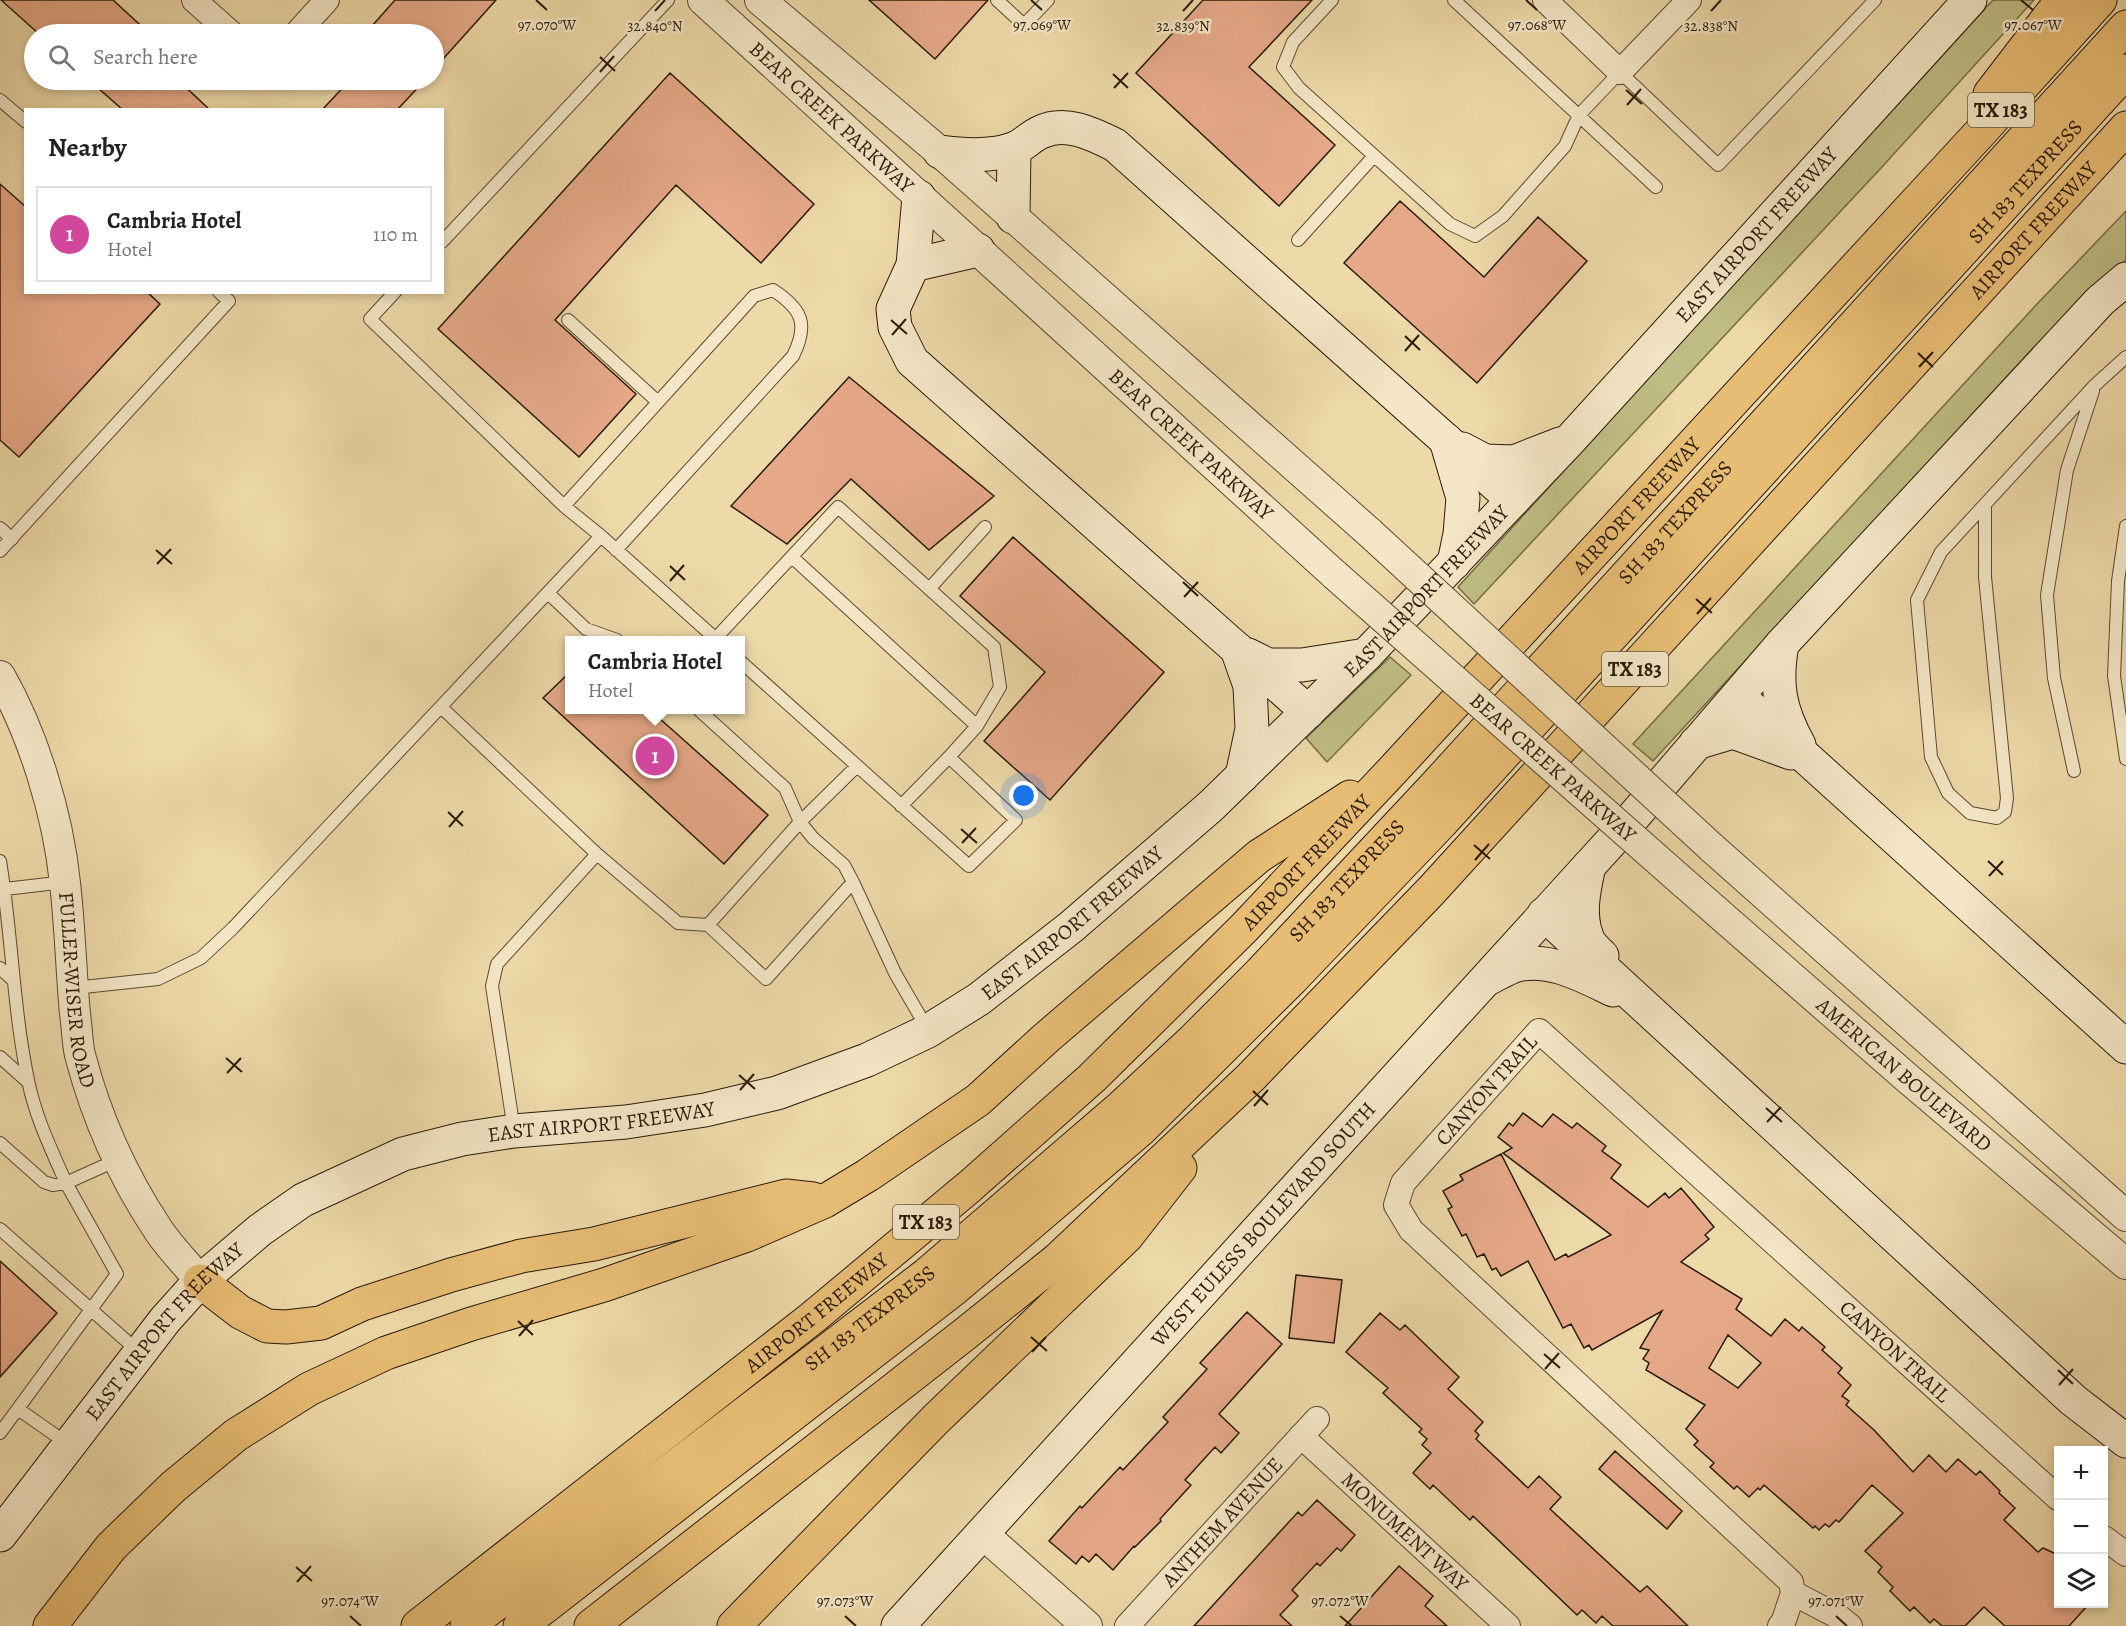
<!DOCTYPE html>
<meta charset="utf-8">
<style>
body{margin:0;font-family:Alegreya,serif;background:#f6f6f6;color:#222}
.controls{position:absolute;right:18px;bottom:18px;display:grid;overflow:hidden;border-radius:0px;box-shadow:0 3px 9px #0003}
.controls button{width:54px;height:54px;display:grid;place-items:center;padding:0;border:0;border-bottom:2px solid #e0e0e0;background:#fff;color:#222;font:30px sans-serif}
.you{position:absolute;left:1024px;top:796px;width:21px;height:21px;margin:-15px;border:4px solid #fff;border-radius:50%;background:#1a73e8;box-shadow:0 0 0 9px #1a73e833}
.badge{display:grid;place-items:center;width:39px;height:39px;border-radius:50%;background:#0b8043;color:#fff;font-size:20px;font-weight:700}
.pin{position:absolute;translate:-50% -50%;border:3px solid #fff;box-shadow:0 2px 6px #0006}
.popup{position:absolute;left:565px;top:636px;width:180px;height:78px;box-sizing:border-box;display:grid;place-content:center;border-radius:0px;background:#fff;filter:drop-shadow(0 2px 4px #0005);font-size:20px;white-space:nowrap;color:#767676}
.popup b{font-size:22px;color:#222}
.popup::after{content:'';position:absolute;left:50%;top:100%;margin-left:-12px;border:12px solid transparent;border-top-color:#fff}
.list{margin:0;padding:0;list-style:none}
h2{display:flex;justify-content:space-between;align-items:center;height:78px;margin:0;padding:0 24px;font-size:26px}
h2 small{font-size:20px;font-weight:400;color:#767676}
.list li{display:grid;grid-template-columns:39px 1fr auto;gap:18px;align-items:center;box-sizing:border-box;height:96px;margin:0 12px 12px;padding:0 12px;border:2px solid #e0e0e0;border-radius:0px}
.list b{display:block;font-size:22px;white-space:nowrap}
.list p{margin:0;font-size:20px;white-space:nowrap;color:#767676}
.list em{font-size:20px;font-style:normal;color:#767676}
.icon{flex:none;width:33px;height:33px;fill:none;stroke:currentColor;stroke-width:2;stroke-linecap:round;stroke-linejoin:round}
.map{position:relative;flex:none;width:2126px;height:1626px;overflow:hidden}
.search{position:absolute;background:#fff;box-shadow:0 3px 9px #0003;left:24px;top:24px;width:420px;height:66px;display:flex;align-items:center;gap:15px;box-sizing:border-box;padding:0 21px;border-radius:33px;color:#767676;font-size:22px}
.panel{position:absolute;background:#fff;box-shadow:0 3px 9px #0003;left:24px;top:108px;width:420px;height:186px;border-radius:0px}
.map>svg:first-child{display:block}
</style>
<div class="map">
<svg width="2126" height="1626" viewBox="0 0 2126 1626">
<rect width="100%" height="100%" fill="#eed9a8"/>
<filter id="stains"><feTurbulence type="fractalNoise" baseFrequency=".00333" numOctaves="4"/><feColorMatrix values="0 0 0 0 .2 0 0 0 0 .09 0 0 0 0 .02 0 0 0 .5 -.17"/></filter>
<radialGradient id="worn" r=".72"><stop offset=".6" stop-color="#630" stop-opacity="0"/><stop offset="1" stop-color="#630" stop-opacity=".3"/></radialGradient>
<path fill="#bfbd83" stroke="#746c46" stroke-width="1.5" d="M1993,0H2034L1881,168L1474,604L1458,587Z
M2126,211V260L2033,348L1653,761L1633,744L2038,303Z
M1390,657L1411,675L1327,762L1306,738Z"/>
<path fill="#e6a988" stroke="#2a1b0a" stroke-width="1.5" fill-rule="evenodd" d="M1,0H113L150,34H39Z
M395,0H496L434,69V34H381L372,26Z
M869,0H988L935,59Z
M1203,0H1312L1249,67L1335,145L1279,206L1136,73Z
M670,73L814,204L761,263L676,185L555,320L636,394L579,457L438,329Z
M89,80H178L210,110H123Z
M350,80H425L397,110H322Z
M0,184L26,207V292H147L160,304L19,457L0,440Z
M1400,201L1484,277L1538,217L1587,261L1477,383L1344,263Z
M849,377L994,496L929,550L851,479L787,544L731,506Z
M1013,537L1164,672L1050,800L984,741L1045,672L960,596Z
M570,672V710H650L768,815L724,864L543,698Z
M1523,1113L1542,1127L1553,1114L1572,1128L1577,1123L1606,1146L1602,1151L1621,1165L1611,1178L1648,1207L1665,1193L1669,1198L1681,1188L1714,1227L1705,1235L1709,1239L1681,1262L1742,1299L1736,1309L1771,1336L1785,1319L1799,1331L1802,1327L1825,1347L1822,1350L1842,1368L1838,1373L1851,1385L1842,1396L1849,1401L1846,1405L1874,1430L1913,1472L1929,1455L1946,1472L1958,1459L1976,1475L1980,1471L2000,1491L1999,1493L2015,1508L2004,1520L2038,1552L2043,1548L2058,1555V1604H2089L2069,1626H2005L1984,1607L1965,1626H1942L1934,1619L1930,1623L1914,1607L1910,1611L1890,1591L1893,1587L1878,1572L1882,1567L1865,1551L1903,1513L1872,1485L1839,1522L1836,1520L1829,1527L1825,1524L1819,1530L1815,1526L1813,1528L1764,1485L1760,1490L1758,1488L1749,1497L1737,1486L1734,1489L1710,1467L1714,1463L1694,1445L1698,1441L1686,1429L1705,1405L1646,1370L1649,1363L1643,1359L1649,1350L1640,1348L1662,1311L1592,1350L1589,1345L1584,1348L1571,1324L1563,1328L1528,1261L1501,1276L1496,1268L1492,1270L1484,1254L1477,1257L1466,1234L1462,1236L1448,1209L1452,1207L1443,1191L1463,1180L1460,1175L1501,1154L1555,1260L1566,1254L1568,1257L1611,1235L1503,1153L1512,1148L1498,1137L1509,1123L1513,1126ZM1728,1335L1761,1363L1738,1388L1709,1368Z
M0,1261L57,1313L0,1377Z
M1296,1275L1342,1280L1334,1343L1289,1338Z
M1247,1312L1282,1344L1219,1414L1239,1433L1221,1453L1215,1447L1185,1480L1191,1485L1160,1519L1161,1521L1135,1547L1134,1546L1113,1570L1096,1554L1089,1562L1082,1556L1076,1564L1049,1541L1080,1506L1082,1508L1120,1467L1123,1470L1168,1422L1163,1417L1207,1369L1200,1363Z
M1380,1313L1400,1330L1405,1325L1459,1377L1448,1389L1483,1422L1475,1431L1479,1435L1476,1439L1528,1488L1539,1476L1561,1497L1550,1509L1640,1592L1647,1586L1688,1626H1613L1602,1616L1596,1623L1582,1610L1577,1615L1473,1516L1470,1520L1433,1485L1430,1489L1413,1473L1431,1453L1422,1445L1427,1439L1419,1432L1422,1429L1383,1393L1388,1388L1346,1352Z
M1615,1451L1682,1511L1667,1529L1599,1469Z
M1317,1500L1355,1535L1341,1551L1337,1548L1320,1566L1317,1563L1292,1590L1298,1596L1280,1615L1292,1626H1194L1298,1512L1302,1516Z
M1399,1566L1433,1596L1425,1606L1447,1626H1345Z"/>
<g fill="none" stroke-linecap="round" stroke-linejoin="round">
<defs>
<path id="service" d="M997,0L1024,25L1048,0
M1332,0L1293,42L1283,67L1299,88L1450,224L1475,236L1503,216L1565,146L1579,115L1620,72L1718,165L1875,0
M1454,0L1656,187
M0,100L26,122
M1298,240L1374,156
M442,242L668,0
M568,320L658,402
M1985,504V577L2007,798L2005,812L1997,818L1970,813L1948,793L1931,757L1917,600L1941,552L2094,386L2126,357
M564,506L754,296L773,290C802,309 809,324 793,356L616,550
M2126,526L2118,581L2114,676L2126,759
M0,528L12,539
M601,536L717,640
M0,551L229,301L219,292
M792,557L977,726
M930,588L985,527
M548,593L586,629L617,640
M715,639L838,507L994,647L1000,687L977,726L949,757L1016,820L969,866L740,661
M441,707L597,854L497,964L492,986L514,1130
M699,710L785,788L800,822L857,766
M2074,771L2054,678L2047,595L2067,470L2093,391
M901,806L949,757
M597,854L678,923L708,925L766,979L853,882L844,865L813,838L800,822L708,925
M0,861C12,934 13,1008 28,1080C35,1116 51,1149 66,1183L53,1185L44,1182L0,1143
M853,882L895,973L928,1030
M5,889L65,882
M0,968L14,981
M74,988L158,979L201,958L233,928L601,536L564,506L370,319L395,292
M0,1057L28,1082
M0,1229L139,1352
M18,1409L68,1444
M0,1433L117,1274L66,1183L117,1160"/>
<g id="minor">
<path d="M194,0L232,34"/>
<path d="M1545,0L1620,72L1689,0"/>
<path d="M296,34L327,0"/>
<path id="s1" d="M1301,1436L1508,1626"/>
<path d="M2104,1538L2126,1554"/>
<path d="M1793,1593L1839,1617L1850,1626"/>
<path id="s2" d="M1127,1626L1317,1419"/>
<path id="s3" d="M1780,1626L1783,1623L1793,1593L1791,1582L1411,1230L1396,1205L1403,1183L1539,1031L2058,1498"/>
</g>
<g id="tertiary">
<path id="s4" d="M703,0L1335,575"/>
<path d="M760,0L940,152L1370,533"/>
<path id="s5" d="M0,676C34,736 58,815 65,883C70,926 71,970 75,1014C77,1027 77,1042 80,1055C96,1116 122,1175 157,1228C169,1247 186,1263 200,1281"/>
<path d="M1711,847L2126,1216"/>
<path id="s6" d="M1684,883L1906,1077L2126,1264"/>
<path d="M983,1534L1087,1626"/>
</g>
<g id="secondary">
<path d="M940,152C962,155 991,157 1013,149C1023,146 1031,136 1041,132C1065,120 1093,134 1115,145L1513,500"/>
<path d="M919,197L913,265L893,309L895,327L912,361L1308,712"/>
<path d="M1013,217L1014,149"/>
<path d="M913,265L978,250"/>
<path d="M1446,440L1463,498L1460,534L1454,563"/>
<path d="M1462,449L1485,461L1514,462L1560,444"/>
<path d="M1782,644C1775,684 1779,709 1799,745"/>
<path d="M1237,649L1250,686L1252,729L1242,776"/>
<path d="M1248,655L1268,665H1302L1366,655"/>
<path d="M1738,696L2126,1047"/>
<path d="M1696,743L1733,732L1791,753"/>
<path d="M1589,866C1584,889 1578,914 1587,937C1589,944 1597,951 1602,956"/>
<path d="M1544,914L2073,1400L2126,1441"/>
<path d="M1487,979C1496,975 1507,968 1517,965C1550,957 1584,976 1613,990"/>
<path id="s7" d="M0,1535L165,1320L200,1281L260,1230L303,1200L403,1154L462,1139L514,1131L626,1122L705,1110L777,1093L867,1060L928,1031L979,999L1071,927L1211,806L1366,655L1570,440L1970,0"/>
<path id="s8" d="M898,1626L1628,823L1782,644L2100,301L2126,279"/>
</g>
<g id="motorway">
<path d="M1990,94L2062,0"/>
<path d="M200,1281L240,1312L267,1326L286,1327L321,1323L362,1304L451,1275L521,1256L594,1244L786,1196L813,1199"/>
<path d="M50,1626L111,1547L173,1487L236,1435L309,1389L386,1353L471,1324L604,1285L747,1235L825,1201L868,1175L978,1100L1046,1038L1259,856L1350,797"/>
<path id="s9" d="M418,1626L812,1318L969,1187L1092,1078L1244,928L1392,771L1978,135L2100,0"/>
<path id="s10" d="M467,1626L926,1275L1120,1108L1193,1040L1261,972L1436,785L2126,27"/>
<path id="s11" d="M520,1626L954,1289L1140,1130L1292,979L1442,822L2126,71"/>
<path id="s12" d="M591,1626L965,1334L1057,1260L1250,1078L1431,891L2126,128"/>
<path d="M734,1626L936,1419L1127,1236L1180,1168"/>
</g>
</defs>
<use href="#service" stroke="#5b4a32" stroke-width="14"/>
<use href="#minor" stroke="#5b4a32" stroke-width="26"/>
<use href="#tertiary" stroke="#5b4a32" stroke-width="32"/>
<use href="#secondary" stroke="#2a1b0a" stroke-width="35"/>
<use href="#motorway" stroke="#2a1b0a" stroke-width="35"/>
<use href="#service" stroke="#f4e6c6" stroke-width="12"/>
<use href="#minor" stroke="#f4e6c6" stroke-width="24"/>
<use href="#tertiary" stroke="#f4e6c6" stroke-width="30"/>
<use href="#secondary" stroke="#f4e6c6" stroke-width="33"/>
<use href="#motorway" stroke="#e7bc74" stroke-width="33"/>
<defs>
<g id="tertiary-bridge">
<path d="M1370,533L1711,847"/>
<path id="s13" d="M1335,575L1684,883"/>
</g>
</defs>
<use href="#tertiary-bridge" stroke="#5b4a32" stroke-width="32" stroke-linecap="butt"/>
<use href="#tertiary-bridge" stroke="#f4e6c6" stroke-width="30"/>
</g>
<path fill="none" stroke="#2a1b0a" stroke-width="2" d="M536,0L547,10M1031,0L1042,10M1526,0L1537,10M2021,0L2033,10M655,11L665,0M1183,11L1193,0M1711,11L1721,0M600,57L615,71M600,72L614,56M1113,74L1128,88M1114,88L1128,73M1626,90L1642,104M1627,105L1641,89M891,320L907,334M892,335L906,319M1405,336L1420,350M1405,351L1419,335M1918,353L1933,367M1919,367L1933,352M156,550L172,564M157,564L171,549M670,566L685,580M670,581L684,565M1183,582L1198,596M1184,597L1198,582M1696,599L1712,613M1697,614L1711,598M448,812L463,826M449,827L463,811M961,829L977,843M962,843L976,828M1474,845L1490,859M1475,860L1489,844M1988,861L2003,875M1989,876L2003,861M226,1058L242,1072M227,1073L241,1058M739,1075L755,1089M740,1090L754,1074M1253,1091L1268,1105M1254,1106L1268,1090M1766,1108L1782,1122M1767,1122L1781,1107M518,1321L533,1335M519,1336L533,1320M1031,1337L1047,1351M1032,1352L1046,1337M1544,1354L1560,1368M1545,1369L1559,1353M2058,1370L2073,1384M2059,1385L2073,1369M296,1567L312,1581M297,1582L311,1566M350,1616L361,1626M845,1616L856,1626M1340,1616L1352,1626M1836,1616L1847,1626"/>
<g text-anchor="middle" stroke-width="5" stroke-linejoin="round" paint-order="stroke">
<g fill="#f4e6c6" stroke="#675842" stroke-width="1.5">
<rect x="1968" y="93" width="66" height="34" rx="4.5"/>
<rect x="1602" y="652" width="66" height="34" rx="4.5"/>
<rect x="893" y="1205" width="66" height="34" rx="4.5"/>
</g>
<g font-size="20" font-weight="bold" fill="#2a1b0a">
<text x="2001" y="117">TX 183</text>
<text x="1635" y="676">TX 183</text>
<text x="926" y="1229">TX 183</text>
</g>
<g font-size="21" fill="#2a1b0a" stroke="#f4e6c6">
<text dy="7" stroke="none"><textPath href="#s4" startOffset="174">BEAR CREEK PARKWAY</textPath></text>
<text dy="7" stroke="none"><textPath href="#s11" startOffset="2092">SH 183 TEXPRESS</textPath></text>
<text dy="7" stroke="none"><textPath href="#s12" startOffset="2012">AIRPORT FREEWAY</textPath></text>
<text dy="7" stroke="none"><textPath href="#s7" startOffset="2260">EAST AIRPORT FREEWAY</textPath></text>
<text dy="7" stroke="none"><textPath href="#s4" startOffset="660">BEAR CREEK PARKWAY</textPath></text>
<text dy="7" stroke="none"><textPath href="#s9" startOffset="1659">AIRPORT FREEWAY</textPath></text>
<text dy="7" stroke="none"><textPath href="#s10" startOffset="1641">SH 183 TEXPRESS</textPath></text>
<text dy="7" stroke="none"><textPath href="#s7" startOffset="1774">EAST AIRPORT FREEWAY</textPath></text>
<text dy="7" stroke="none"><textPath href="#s13" startOffset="291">BEAR CREEK PARKWAY</textPath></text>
<text dy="7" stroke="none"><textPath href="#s9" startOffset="1173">AIRPORT FREEWAY</textPath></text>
<text dy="7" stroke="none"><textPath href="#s10" startOffset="1155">SH 183 TEXPRESS</textPath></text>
<text dy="7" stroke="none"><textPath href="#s7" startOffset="1288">EAST AIRPORT FREEWAY</textPath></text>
<text dy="7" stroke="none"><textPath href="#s5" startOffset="326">FULLER-WISER ROAD</textPath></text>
<text dy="7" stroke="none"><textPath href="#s6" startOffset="292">AMERICAN BOULEVARD</textPath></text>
<text dy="7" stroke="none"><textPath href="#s3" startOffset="742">CANYON TRAIL</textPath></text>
<text dy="7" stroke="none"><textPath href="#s7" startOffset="766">EAST AIRPORT FREEWAY</textPath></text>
<text dy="7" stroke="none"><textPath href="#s8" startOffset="543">WEST EULESS BOULEVARD SOUTH</textPath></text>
<text dy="7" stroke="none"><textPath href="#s9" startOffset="507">AIRPORT FREEWAY</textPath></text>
<text dy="7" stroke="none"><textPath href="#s10" startOffset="507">SH 183 TEXPRESS</textPath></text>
<text dy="7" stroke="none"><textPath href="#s7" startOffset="262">EAST AIRPORT FREEWAY</textPath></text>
<text dy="7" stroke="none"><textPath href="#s3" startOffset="1300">CANYON TRAIL</textPath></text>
<text dy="7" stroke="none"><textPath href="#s2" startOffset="141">ANTHEM AVENUE</textPath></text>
<text dy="7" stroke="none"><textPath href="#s1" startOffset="141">MONUMENT WAY</textPath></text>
</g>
</g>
<g font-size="15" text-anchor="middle" fill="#2a1b0a" stroke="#f4e6c6" stroke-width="5" stroke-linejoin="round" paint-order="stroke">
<text x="547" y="30">97.070°W</text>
<text x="1042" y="30">97.069°W</text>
<text x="1537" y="30">97.068°W</text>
<text x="2033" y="30">97.067°W</text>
<text x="655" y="31">32.840°N</text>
<text x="1183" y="31">32.839°N</text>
<text x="1711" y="31">32.838°N</text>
<text x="350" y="1606">97.074°W</text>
<text x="845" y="1606">97.073°W</text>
<text x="1340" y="1606">97.072°W</text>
<text x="1836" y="1606">97.071°W</text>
</g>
<rect width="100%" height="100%" filter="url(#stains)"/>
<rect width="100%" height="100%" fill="url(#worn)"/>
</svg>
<div class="controls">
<button>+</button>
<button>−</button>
<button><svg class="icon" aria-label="layers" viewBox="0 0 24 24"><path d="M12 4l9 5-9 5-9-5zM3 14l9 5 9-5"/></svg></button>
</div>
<div class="you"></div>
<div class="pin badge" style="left:655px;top:756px;background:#d1479c">1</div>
<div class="popup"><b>Cambria Hotel</b>Hotel</div>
<div class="search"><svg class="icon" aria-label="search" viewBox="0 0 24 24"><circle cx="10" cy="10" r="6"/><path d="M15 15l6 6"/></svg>Search here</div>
<section class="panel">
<h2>Nearby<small></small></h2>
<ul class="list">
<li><span class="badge" style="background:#d1479c">1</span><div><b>Cambria Hotel</b><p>Hotel</p></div><em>110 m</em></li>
</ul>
</section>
</div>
